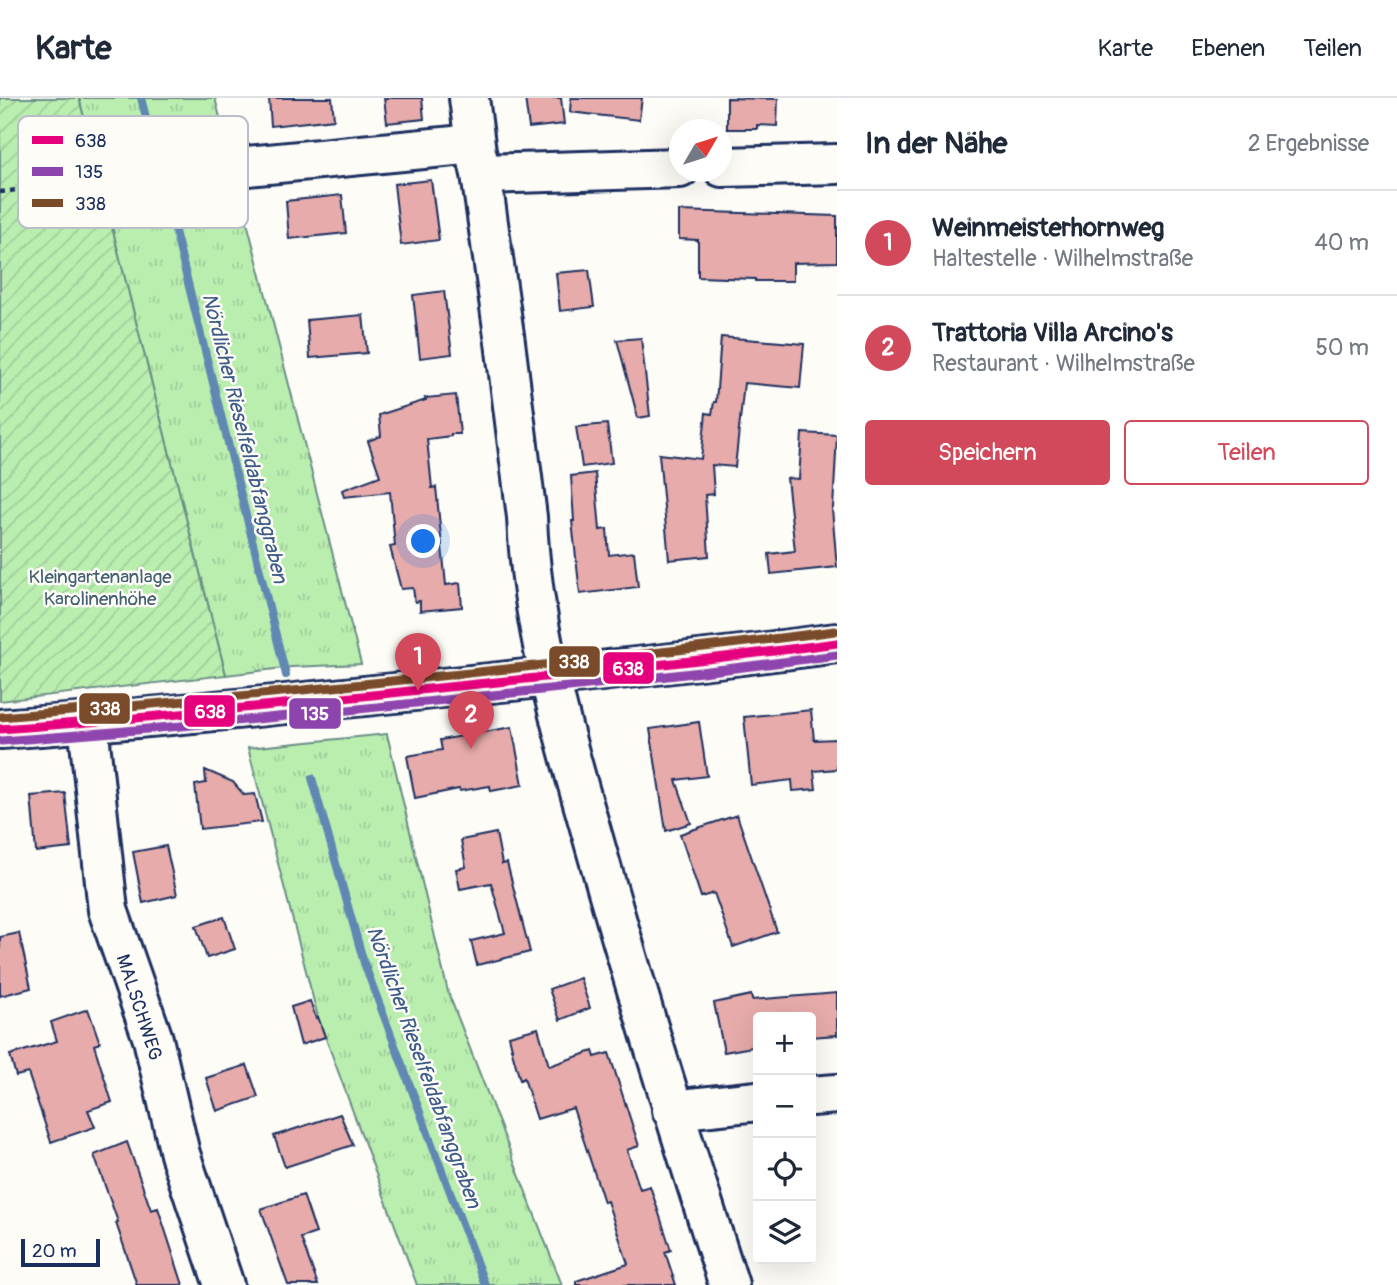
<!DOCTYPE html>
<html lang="de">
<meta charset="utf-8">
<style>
body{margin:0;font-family:Pangolin,sans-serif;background:#f2f2f3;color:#1f2937}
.controls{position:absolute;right:21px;bottom:21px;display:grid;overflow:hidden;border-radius:7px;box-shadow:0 7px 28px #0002}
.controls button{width:63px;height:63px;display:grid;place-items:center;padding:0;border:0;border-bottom:2px solid #e0e1e3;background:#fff;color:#1f2937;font:35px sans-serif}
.compass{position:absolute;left:669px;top:21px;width:63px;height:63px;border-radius:50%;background:#fff;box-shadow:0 7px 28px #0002;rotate:51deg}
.scale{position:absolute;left:21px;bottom:18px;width:79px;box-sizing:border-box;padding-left:7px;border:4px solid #1b2f5e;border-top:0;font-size:19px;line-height:24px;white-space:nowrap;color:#1b2f5e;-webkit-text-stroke:5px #fdfcf7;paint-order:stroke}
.you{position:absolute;left:424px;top:444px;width:24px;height:24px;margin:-18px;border:5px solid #fff;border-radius:50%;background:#1a73e8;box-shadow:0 0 0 10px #1a73e833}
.badge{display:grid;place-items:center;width:46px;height:46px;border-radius:50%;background:#d1495b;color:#fff;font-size:23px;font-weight:700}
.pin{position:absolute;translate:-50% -58px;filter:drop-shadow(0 2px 4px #0008)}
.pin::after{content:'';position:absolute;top:37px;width:24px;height:21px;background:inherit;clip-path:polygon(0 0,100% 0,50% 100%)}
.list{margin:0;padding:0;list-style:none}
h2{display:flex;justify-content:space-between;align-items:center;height:91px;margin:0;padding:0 28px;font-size:30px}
h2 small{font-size:23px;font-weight:400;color:#747a83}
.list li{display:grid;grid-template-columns:46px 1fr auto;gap:21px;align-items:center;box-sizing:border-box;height:105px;padding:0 28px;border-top:2px solid #e0e1e3}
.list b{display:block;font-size:26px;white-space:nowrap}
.list p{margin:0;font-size:23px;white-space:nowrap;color:#747a83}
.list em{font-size:23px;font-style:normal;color:#747a83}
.actions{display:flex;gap:14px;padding:21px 28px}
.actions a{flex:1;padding:16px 0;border:2px solid #d1495b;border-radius:7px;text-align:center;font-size:24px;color:#d1495b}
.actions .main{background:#d1495b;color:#fff}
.icon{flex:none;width:38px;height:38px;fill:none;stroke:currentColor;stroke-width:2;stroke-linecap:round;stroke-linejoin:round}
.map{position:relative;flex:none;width:837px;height:1187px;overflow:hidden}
header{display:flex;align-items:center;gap:42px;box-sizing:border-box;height:98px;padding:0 35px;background:#fff;border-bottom:2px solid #e0e1e3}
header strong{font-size:33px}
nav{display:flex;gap:38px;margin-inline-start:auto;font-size:24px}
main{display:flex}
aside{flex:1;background:#fff}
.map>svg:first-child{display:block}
</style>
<header>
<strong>Karte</strong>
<nav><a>Karte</a><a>Ebenen</a><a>Teilen</a></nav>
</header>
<main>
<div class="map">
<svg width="837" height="1187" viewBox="0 0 837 1187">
<defs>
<pattern id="grass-tufts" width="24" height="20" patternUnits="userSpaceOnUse" patternTransform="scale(1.75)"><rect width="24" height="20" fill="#baeeaf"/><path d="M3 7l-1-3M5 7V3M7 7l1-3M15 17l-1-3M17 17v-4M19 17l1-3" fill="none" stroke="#9fcc99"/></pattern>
<pattern id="garden-furrows" width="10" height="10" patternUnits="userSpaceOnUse" patternTransform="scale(1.75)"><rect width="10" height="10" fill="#baeeaf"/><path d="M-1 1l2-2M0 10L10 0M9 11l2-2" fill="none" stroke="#9fcc99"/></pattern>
</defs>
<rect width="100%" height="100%" fill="#fdfcf7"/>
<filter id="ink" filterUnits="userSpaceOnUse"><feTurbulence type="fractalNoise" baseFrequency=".0143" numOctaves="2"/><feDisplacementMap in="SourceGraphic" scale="14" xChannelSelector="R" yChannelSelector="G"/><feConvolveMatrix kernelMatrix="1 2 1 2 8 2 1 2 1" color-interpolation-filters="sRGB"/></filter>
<g filter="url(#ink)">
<path fill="url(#grass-tufts)" stroke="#6a8e86" stroke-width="2" d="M79,0H215L361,566L292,569L226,577Z
M387,636L448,894L562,1187H417L318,919L248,650Z"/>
<path fill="url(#garden-furrows)" stroke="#6a8e86" stroke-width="2" d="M0,0H79L226,577L0,603Z"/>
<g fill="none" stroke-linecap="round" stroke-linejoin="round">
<path stroke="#6088b3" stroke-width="8" d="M141,0L155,54
M170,113L286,577
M312,680L364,865L485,1187"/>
</g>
<path fill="#e6abaa" stroke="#1b2f5e" stroke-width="2" d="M269,0H332L334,21L271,28Z
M384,0H422L424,21L387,25Z
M525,0H561L564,26L529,30Z
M571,0H642L639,22L570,14Z
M727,0L778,1L777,28L757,27V31H727Z
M431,82L439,142L401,147L394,86Z
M342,97L346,135L289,141L286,103Z
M679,113L837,118V164L793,165V183H755V181L698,179V142L679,141Z
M589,172L594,209L560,213L556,175Z
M444,193L452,256L420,260L413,197Z
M363,217L367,255L310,260L307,222Z
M721,239L804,246L800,290L744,285L735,369L712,367L714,396L705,397L709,458L669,462L659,356L701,361L706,315L712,316L714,304H716Z
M641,240L650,318L638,320L617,242Z
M456,297L460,336H451V338L427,341L432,390L436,389L446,487L460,485L462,509L420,513V503L415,504L413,490L401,491L390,449L395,448L390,394L344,399L342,392L380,378L368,343L381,338L379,317L426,302L425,300Z
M607,326L612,365L582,369L576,329Z
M802,335L837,337L833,410L832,411L837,469L771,476L769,456L795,453L787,380L799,381Z
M595,375L600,432L607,431L609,457L634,454L638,489L580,496L572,423H574L571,378Z
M811,612L814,642L837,641V671L814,673L816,691L793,693L792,682L751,687L744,619Z
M699,624L707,678L676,682L691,725L666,733L650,631Z
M512,629L523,687L491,693L490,688L460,693L459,691L415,700L407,658L442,652L440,642Z
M205,672L233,684L244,697L255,696L262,724L200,731L195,687L206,685Z
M65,695L71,750L36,754L31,698Z
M737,717L777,834L733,849L714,795L701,799L680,736Z
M496,735L502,766L507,765L530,854L477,867L471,843L505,835L491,785L460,791L456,771L466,769L461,742Z
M166,748L177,797L143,805L133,754Z
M224,819L235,851L207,860L196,828Z
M19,835L31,890L0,898V839Z
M580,880L590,910L560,922L549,891Z
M837,895V937L811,939V919H758V948L724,954L714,905L751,897L752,902Z
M310,903L316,920L318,919L325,939L301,947L291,909Z
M88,911L100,945L94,947L112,1004L88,1012L95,1029L51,1044L28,975L16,978L10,957L57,943L51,924Z
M538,930L549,968L593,953L595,959L609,955L639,1048L627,1052L640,1091L650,1088L671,1152L665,1154L676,1187H576V1183L628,1166L607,1103L604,1104L573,1010L537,1021L524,980L520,982L511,950H512L509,938Z
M247,967L258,999L217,1013L206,980Z
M340,1016L353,1047L285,1069L274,1038Z
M127,1044L151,1112L158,1110L183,1187H137L116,1125L118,1124L94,1057Z
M303,1097L316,1135L301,1140L318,1187H288L261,1111Z"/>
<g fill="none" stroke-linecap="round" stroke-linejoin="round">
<defs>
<path id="minor" d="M469,0L476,54L481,76L505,244L527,419C531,529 563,635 593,740C635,890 681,1039 729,1187
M722,69L837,66
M481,76L680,70
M143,78L475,46
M88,625L108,812L153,941L180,1056L224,1187
M811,998L837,996
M672,1012L758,1003"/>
<path id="major" d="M0,631C183,618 365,598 548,579C644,568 741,558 837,545"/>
</defs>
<use href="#minor" stroke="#1b2f5e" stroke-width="44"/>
<use href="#major" stroke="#1b2f5e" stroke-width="44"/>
<path stroke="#1b2f5e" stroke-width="4.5" stroke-dasharray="5 5" stroke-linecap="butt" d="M0,94L114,81"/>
<use href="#minor" stroke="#fdfcf7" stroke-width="38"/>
<use href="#major" stroke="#fdfcf7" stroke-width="38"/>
<defs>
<path id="bus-1" d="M0,631C150,620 299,605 448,589C578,576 708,562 837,545"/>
<path id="bus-2" d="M1,643C152,632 303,617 454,601C582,588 709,574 837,557"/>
<path id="bus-3" d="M0,619C150,607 300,593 450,577C579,563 707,550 835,533"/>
</defs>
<use href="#bus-1" stroke="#fdfcf7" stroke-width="14"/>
<use href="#bus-2" stroke="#fdfcf7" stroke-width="14"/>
<use href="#bus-3" stroke="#fdfcf7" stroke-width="14"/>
<use href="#bus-1" stroke="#e5007d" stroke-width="9"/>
<use href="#bus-2" stroke="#8e44ad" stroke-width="9"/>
<use href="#bus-3" stroke="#7a4b2a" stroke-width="9"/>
</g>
</g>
<g text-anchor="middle" stroke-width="5" stroke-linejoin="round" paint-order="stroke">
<g font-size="19" fill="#435f72" stroke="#fdfcf7">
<text x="100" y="485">Kleingartenanlage<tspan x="100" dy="22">Karolinenhöhe</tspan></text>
</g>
<g font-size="19" fill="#1b2f5e" stroke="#fdfcf7">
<text transform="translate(140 909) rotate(72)" y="7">MALSCHWEG</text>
</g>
<g font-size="21" font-style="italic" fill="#3e5c89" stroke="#fdfcf7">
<text transform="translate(245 340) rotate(76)" y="7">Nördlicher Rieselfeldabfanggraben</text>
<text transform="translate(424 969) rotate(70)" y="7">Nördlicher Rieselfeldabfanggraben</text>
</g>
</g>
<rect x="18" y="18" width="230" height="112" rx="10" fill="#fdfcf7" stroke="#b9bec9" stroke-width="2"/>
<rect x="32" y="38" width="31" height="8" fill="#e5007d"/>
<rect x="32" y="69" width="31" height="9" fill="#8e44ad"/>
<rect x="32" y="101" width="31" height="8" fill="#7a4b2a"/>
<g font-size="19" fill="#1b2f5e">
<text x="75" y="49">638</text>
<text x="75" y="80">135</text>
<text x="75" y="112">338</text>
</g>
<g stroke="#fdfcf7" stroke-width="2.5">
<rect x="548" y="547" width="53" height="33" rx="7" fill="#7a4b2a"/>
<rect x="602" y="553" width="53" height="34" rx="7" fill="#e5007d"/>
<rect x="78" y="594" width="53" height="33" rx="7" fill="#7a4b2a"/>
<rect x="183" y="596" width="53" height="34" rx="7" fill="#e5007d"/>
<rect x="288" y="599" width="54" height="33" rx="7" fill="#8e44ad"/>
</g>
<g font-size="19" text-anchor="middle" font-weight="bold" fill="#fff">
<text x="574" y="570">338</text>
<text x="628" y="577">638</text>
<text x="105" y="617">338</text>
<text x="210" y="620">638</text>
<text x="315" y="622">135</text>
</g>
</svg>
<div class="controls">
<button>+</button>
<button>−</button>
<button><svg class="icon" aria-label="locate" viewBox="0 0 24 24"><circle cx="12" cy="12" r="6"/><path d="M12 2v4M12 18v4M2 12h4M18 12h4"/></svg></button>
<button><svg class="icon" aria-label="layers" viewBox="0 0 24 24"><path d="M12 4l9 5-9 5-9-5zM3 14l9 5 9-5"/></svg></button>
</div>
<svg class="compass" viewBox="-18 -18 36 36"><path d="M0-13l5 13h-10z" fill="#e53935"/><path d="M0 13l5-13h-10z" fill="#747a83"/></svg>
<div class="scale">20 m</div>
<div class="you"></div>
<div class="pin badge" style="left:418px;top:593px">1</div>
<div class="pin badge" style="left:471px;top:651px">2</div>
</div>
<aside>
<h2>In der Nähe<small>2 Ergebnisse</small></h2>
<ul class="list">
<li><span class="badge">1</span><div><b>Weinmeisterhornweg</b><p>Haltestelle · Wilhelmstraße</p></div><em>40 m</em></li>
<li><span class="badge">2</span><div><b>Trattoria Villa Arcino's</b><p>Restaurant · Wilhelmstraße</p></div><em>50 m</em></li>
</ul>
<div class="actions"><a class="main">Speichern</a><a>Teilen</a></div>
</aside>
</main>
